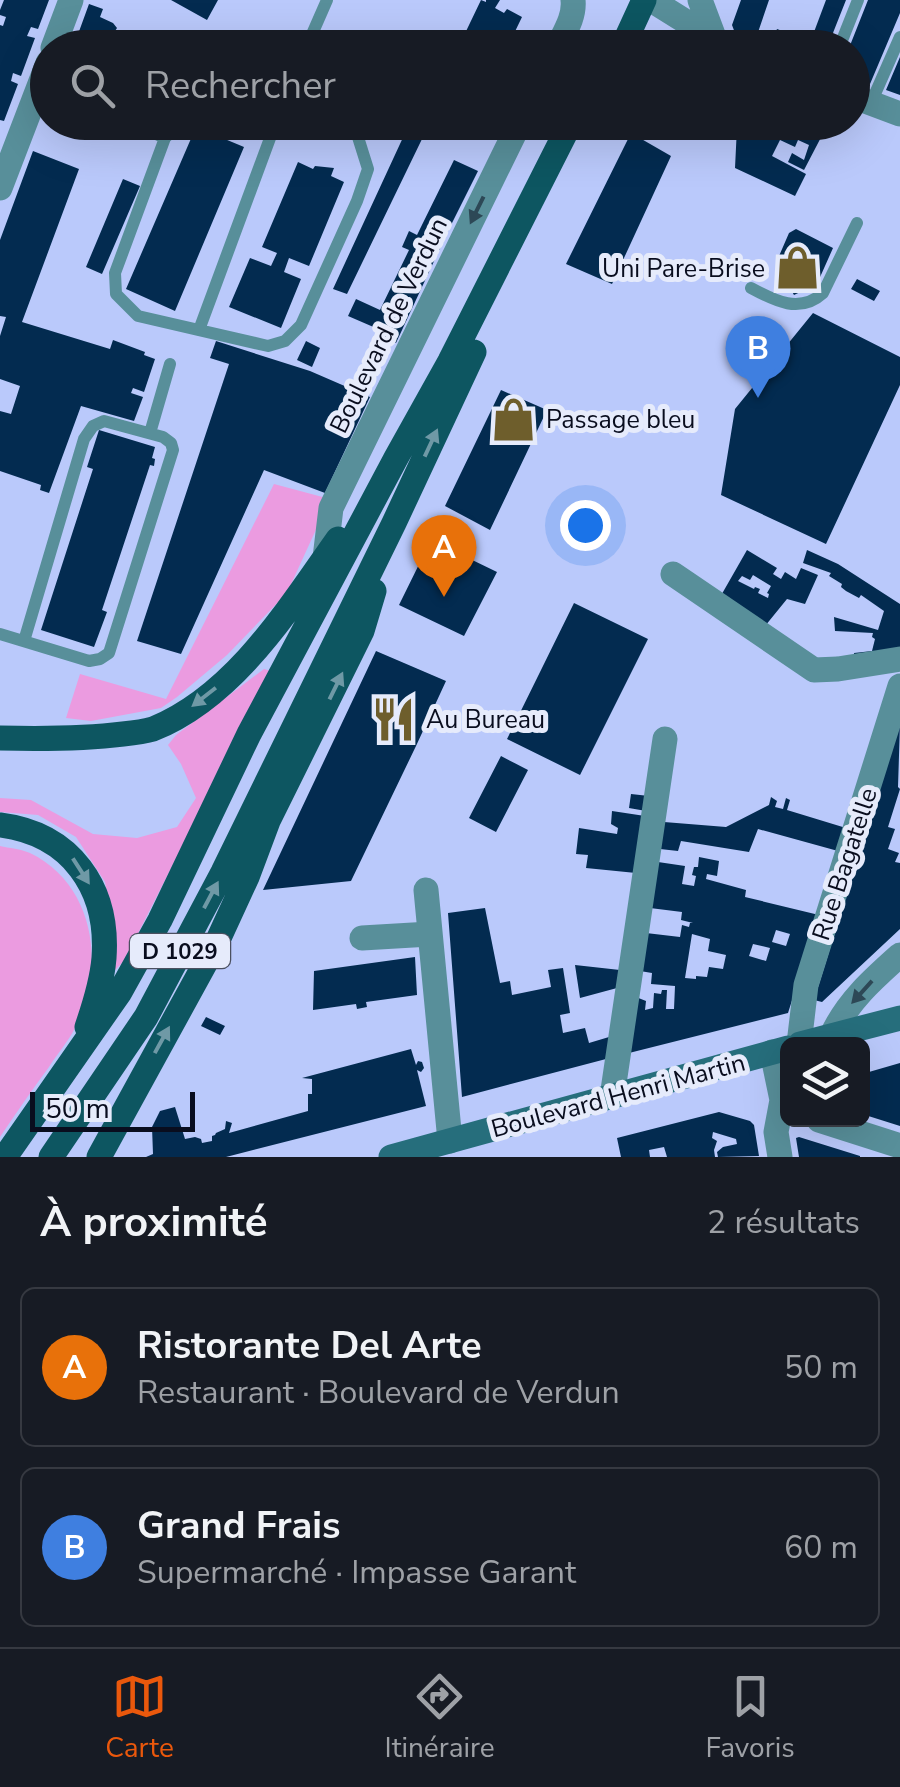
<!DOCTYPE html>
<html lang="fr">
<meta charset="utf-8">
<style>
body{margin:0;font-family:"Nunito Sans",sans-serif;background:#242831;color:#f1f3f6}
.controls{position:absolute;right:30px;bottom:30px;display:grid;overflow:hidden;border-radius:15px;box-shadow:0 10px 40px #0002}
.controls button{width:90px;height:90px;display:grid;place-items:center;padding:0;border:0;border-bottom:2px solid #363941;background:#171b24;color:#f1f3f6;font:50px sans-serif}
.scale{position:absolute;left:30px;bottom:25px;width:165px;box-sizing:border-box;padding-left:10px;border:5px solid #090d1e;border-top:0;font-size:28px;line-height:35px;white-space:nowrap;color:#090d1e;-webkit-text-stroke:8px #e6ebfb;paint-order:stroke}
.you{position:absolute;left:585px;top:525px;width:35px;height:35px;margin:-25px;border:8px solid #fff;border-radius:50%;background:#1a73e8;box-shadow:0 0 0 15px #1a73e833}
.badge{display:grid;place-items:center;width:65px;height:65px;border-radius:50%;background:#ea580c;color:#fff;font-size:32px;font-weight:700}
.pin{position:absolute;translate:-50% -82px;filter:drop-shadow(0 2px 5px #0008)}
.pin::after{content:'';position:absolute;top:52px;width:35px;height:30px;background:inherit;clip-path:polygon(0 0,100% 0,50% 100%)}
.list{margin:0;padding:0;list-style:none}
h2{display:flex;justify-content:space-between;align-items:center;height:130px;margin:0;padding:0 40px;font-size:42px}
h2 small{font-size:32px;font-weight:400;color:#9ea1a6}
.list li{display:grid;grid-template-columns:65px 1fr auto;gap:30px;align-items:center;box-sizing:border-box;height:160px;margin:0 20px 20px;padding:0 20px;border:2px solid #363941;border-radius:15px}
.list b{display:block;font-size:38px;white-space:nowrap}
.list p{margin:0;font-size:32px;white-space:nowrap;color:#9ea1a6}
.list em{font-size:32px;font-style:normal;color:#9ea1a6}
.icon{flex:none;width:55px;height:55px;fill:none;stroke:currentColor;stroke-width:2;stroke-linecap:round;stroke-linejoin:round}
.map{position:relative;flex:none;width:900px;height:1157px;overflow:hidden}
.search{position:absolute;background:#171b24;box-shadow:0 10px 40px #0002;left:30px;right:30px;top:30px;height:110px;display:flex;align-items:center;gap:25px;box-sizing:border-box;padding:0 35px;border-radius:55px;color:#9ea1a6;font-size:38px}
.sheet{height:490px;background:#171b24}
nav{display:flex;justify-content:space-around;align-items:center;box-sizing:border-box;height:140px;border-top:2px solid #363941;background:#171b24;font-size:28px;color:#9ea1a6}
nav a{display:grid;justify-items:center;gap:5px}
nav .on{color:#ea580c}
.map>svg:first-child{display:block}
</style>
<div class="map">
<svg width="900" height="1157" viewBox="0 0 900 1157">
<rect width="100%" height="100%" fill="#bac9fb"/>
<path fill="#eb9be0" d="M274,484L330,499L287,593L227,655L177,697L161,708L91,721L66,718L80,674L166,699Z
M264,669L271,671L124,961L114,971L116,942L105,882L76,837L38,815L0,812V798L31,800L93,834L137,838L177,827L196,798L181,764L168,745L176,735Z
M0,846C9,848 21,849 30,853C96,885 106,969 75,1028C68,1042 57,1054 49,1067C32,1090 16,1113 0,1137Z"/>
<path fill="#032b50" fill-rule="evenodd" d="M4,0H49L38,29L31,27L27,36L35,38L21,76L13,73L11,81L18,84L4,121L0,120V25L3,26L6,17L0,15V10Z
M171,0H218L207,20Z
M481,0L486,2V0H500L495,8L504,13L507,9L522,17L507,48H458Z
M741,0H769L755,41L735,33L732,25Z
M826,0H846L827,48H808Z
M868,0H900V13L870,84L852,77V48H849Z
M89,4L103,9L100,17L113,23L117,28L104,48H73Z
M777,29L804,39L801,48L770,46Z
M900,57V95L886,90Z
M739,122H829L804,170L788,162L792,153L804,160L809,145L798,140L795,147L780,140L772,156L806,174L795,196L735,168L737,127Z
M196,127L244,147L175,311L126,289Z
M406,131L422,139L347,294L333,289Z
M631,133L671,156L612,284L566,264Z
M33,151L79,169L22,322L110,349L113,340L145,352L144,355L155,359L144,392L133,388L131,393L143,397L134,421L81,406L49,493L40,490L41,485L0,471V411L11,414L20,386L0,379V336L6,317L0,316V240Z
M454,160L478,171L448,231L396,343L383,337L385,332L348,316L356,299L380,310L409,250L402,247L409,231L417,235Z
M298,162L313,169L315,166L334,168L331,176L344,182L309,266L289,258L284,272L301,279L281,328L229,307L250,258L271,266L277,253L262,247Z
M123,179L140,186L102,274L86,267Z
M796,229L833,248L817,284L794,295L776,263L789,233Z
M857,279L880,291L874,301L851,289Z
M813,313L900,357V385L826,544L721,495L735,409Z
M216,341L310,371L370,397L325,493L264,470L181,654L137,641L229,364L210,358Z
M306,341L320,348L312,367L297,360Z
M501,390L547,410L490,530L445,506Z
M99,430L155,447L152,458L155,459L154,466L150,465L102,610L107,612L94,647L41,630L93,469L87,467Z
M431,540L497,572L464,636L399,605Z
M747,550L777,568L773,574L781,579L785,572L796,579L801,568L818,575L805,604L787,599L761,631L719,599ZM753,575L771,586L767,593L769,594L768,598L758,593L760,589L755,587L754,589L738,581L742,576L750,580Z
M807,550L838,564L900,604V655L854,664V653L872,651L875,639L872,637L873,633L835,631L834,617L878,630L884,611L861,595L859,598L846,591L841,587L842,584L829,576L831,573L803,563Z
M574,603L648,639L580,775L507,739Z
M376,651L446,681L416,746L351,881L263,890Z
M900,724L898,787L900,789L888,827L895,829L888,849L899,853L895,862L900,863V929L822,1002L814,1000Z
M501,756L528,770L496,832L469,818Z
M631,794L649,796L646,811L629,808Z
M771,797L777,801L775,807L783,809L786,798L790,800L787,810L846,828L838,851L758,829L749,852L681,841L678,851L660,849L664,822L726,827L769,805Z
M612,811L645,816L636,873L586,868L588,855L576,854L579,828L617,834L618,828L611,824Z
M699,857L719,861L717,876L707,874L706,879L746,890L745,897L819,915L788,1013L629,1053L636,997L646,1001L645,1010L653,1008L654,993L661,994L662,990H667L666,1009H674L675,986L651,984L652,973L640,971L646,933L680,937L682,925L689,927L690,923H693L681,920L682,912L650,908L658,862L685,866L682,884L694,886L696,876L692,875L694,867H698ZM776,930L790,934L786,946L772,942ZM692,934L710,939L708,951L726,955L723,969L709,967L707,977L696,976V979L685,978ZM753,944L770,948L766,961L749,956Z
M485,908L500,983L510,981L512,995L551,987L548,970L563,968L570,1013L560,1015L563,1033L585,1028L589,1043L609,1037L606,1059L462,1097L448,913Z
M415,957L417,995L366,1002L367,1007L357,1009L356,1004L313,1010L314,971Z
M575,965L620,970L617,988L580,998Z
M206,1017L225,1026L220,1035L201,1026Z
M411,1049L416,1065L418,1061L422,1062L424,1068L421,1072L417,1070L426,1106L226,1157H146L153,1154L152,1127L160,1111L175,1107L185,1139L195,1137L201,1139L202,1143L212,1141V1136L215,1135L216,1133L225,1129L226,1121L232,1123L229,1133L308,1111V1094H312V1079L302,1078Z
M900,1063V1126L862,1114V1074Z
M719,1112L750,1121L754,1125L759,1156L718,1157L717,1152L723,1147L737,1144L736,1139L713,1132L712,1138L717,1141L714,1150L715,1157H667L664,1147L649,1150L650,1157H621L617,1138Z
M799,1137L860,1156V1157H799L796,1138Z"/>
<g fill="none" stroke-linecap="round" stroke-linejoin="round">
<path stroke="#588f9a" stroke-width="12" d="M306,48L327,0
M839,48L858,0
M871,103L900,37
M131,122L165,138
M181,122L165,138L115,273L116,294L138,316L268,346L285,341L301,325L357,201L368,169L357,134L341,122
M751,288C775,301 800,314 823,293L857,223
M199,330L276,122
M150,433L170,364
M0,634L89,661L100,659L109,653L173,450L171,443L163,437L104,421L93,426L84,439L24,641"/>
<path stroke="#588f9a" stroke-width="25" d="M651,0L728,48
M700,0L715,40
M557,48C564,33 575,17 573,0
M852,96L900,114
M325,558L331,508L520,122
M673,574L814,670L838,669L900,659
M426,890L450,1141
M362,938L430,934
M832,1035C847,1002 873,979 900,955
M799,1044L806,985L900,686
M772,1052L782,1100L776,1132L780,1157
M612,1097L665,739
M819,1120L900,1146"/>
<path stroke="#588f9a" stroke-width="25" d="M53,48L71,0
M0,188L48,63"/>
<path stroke="#266e7c" stroke-width="25" d="M800,1044L900,1018
M391,1157L788,1048"/>
<path stroke="#0d5661" stroke-width="25" d="M622,48L644,0
M0,738C41,739 82,739 123,734C133,733 143,732 153,729C235,696 289,608 338,539
M0,825C71,834 109,888 104,958C102,982 95,1004 87,1027
M5,1157L120,992L160,920L249,734L396,458L450,361L571,122
M51,1157L146,1017L223,872L394,523L474,352
M99,1157L218,940L247,877L268,821L362,631L374,591"/>
</g>
<defs><path id="oneway-solid" d="M-6-.8H1V-3.2L6.5 0L1 3.2V.8H-6Z" transform="scale(2.5)"/></defs>
<g fill="#2d4856">
<use href="#oneway-solid" transform="translate(477 210) rotate(116)"/>
<use href="#oneway-solid" transform="translate(862 992) rotate(132)"/>
</g>
<g fill="#6f99a6">
<use href="#oneway-solid" transform="translate(431 443) rotate(-65)"/>
<use href="#oneway-solid" transform="translate(336 686) rotate(-64)"/>
<use href="#oneway-solid" transform="translate(204 697) rotate(142)"/>
<use href="#oneway-solid" transform="translate(81 871) rotate(57)"/>
<use href="#oneway-solid" transform="translate(211 895) rotate(-62)"/>
<use href="#oneway-solid" transform="translate(162 1040) rotate(-61)"/>
</g>
<defs>
<symbol id="shop-bare" viewBox="-9 -9 18 18"><path d="M-5-2.5h2.3a2.7 3.5 0 0 1 5.4 0H5L5.5 6h-11ZM-1.5-2.5h3a1.5 2.3 0 0 0-3 0Z" fill="#6e5e2c" stroke="#e6ebfb" stroke-width="2.5" paint-order="stroke"/></symbol>
<symbol id="restaurant-bare" viewBox="-9 -9 18 18"><path d="M-5-6h1v4h1v-4h1v4h1v-4h1v5L-1.5 .5V6h-2V.5L-5-1ZM5-6V6H3V1.5H1.5Q1.5-4 5-6Z" fill="#6e5e2c" stroke="#e6ebfb" stroke-width="2.5" paint-order="stroke"/></symbol>
</defs>
<g fill-rule="evenodd">
<use href="#shop-bare" x="766" y="236" width="63" height="63"/>
<use href="#shop-bare" x="482" y="388" width="63" height="63"/>
<use href="#restaurant-bare" x="362" y="688" width="63" height="63"/>
</g>
<g text-anchor="middle" stroke-width="10" stroke-linejoin="round" paint-order="stroke">
<rect fill="#e6ebfb" stroke="#4b5060" stroke-width="2.5" x="130" y="934" width="100" height="34" rx="8"/>
<g font-size="22" font-weight="bold" fill="#090d1e">
<text x="180" y="959">D 1029</text>
</g>
<g font-size="25" fill="#090d1e" stroke="#e6ebfb" text-anchor="start">
<text x="765" y="277" text-anchor="end">Uni Pare-Brise</text>
<text x="546" y="428">Passage bleu</text>
<text x="426" y="728">Au Bureau</text>
</g>
<g font-size="25" fill="#090d1e" stroke="#e6ebfb">
<text transform="translate(388 325) rotate(-64)" y="9">Boulevard de Verdun</text>
<text transform="translate(844 864) rotate(-72)" y="9">Rue Bagatelle</text>
<text transform="translate(618 1095) rotate(-15)" y="9">Boulevard Henri Martin</text>
</g>
</g>
</svg>
<div class="controls">
<button><svg class="icon" aria-label="layers" viewBox="0 0 24 24"><path d="M12 4l9 5-9 5-9-5zM3 14l9 5 9-5"/></svg></button>
</div>
<div class="scale">50 m</div>
<div class="you"></div>
<div class="pin badge" style="left:444px;top:597px;background:#e8710a">A</div>
<div class="pin badge" style="left:758px;top:398px;background:#3f7fe0">B</div>
<div class="search"><svg class="icon" aria-label="search" viewBox="0 0 24 24"><circle cx="10" cy="10" r="6"/><path d="M15 15l6 6"/></svg>Rechercher</div>
</div>
<section class="sheet">
<h2>À proximité<small>2 résultats</small></h2>
<ul class="list">
<li><span class="badge" style="background:#e8710a">A</span><div><b>Ristorante Del Arte</b><p>Restaurant · Boulevard de Verdun</p></div><em>50 m</em></li>
<li><span class="badge" style="background:#3f7fe0">B</span><div><b>Grand Frais</b><p>Supermarché · Impasse Garant</p></div><em>60 m</em></li>
</ul>
</section>
<nav>
<a class="on"><svg class="icon" aria-label="map" viewBox="0 0 24 24"><path d="M3 6l6-2 6 2 6-2v14l-6 2-6-2-6 2zM9 4v14M15 6v14"/></svg>Carte</a>
<a><svg class="icon" aria-label="directions" viewBox="0 0 24 24"><path d="M12 3l9 9-9 9-9-9zM9 14v-3h6M13 9l2 2-2 2"/></svg>Itinéraire</a>
<a><svg class="icon" aria-label="saved" viewBox="0 0 24 24"><path d="M7 4h10v16l-5-4-5 4z"/></svg>Favoris</a>
</nav>
